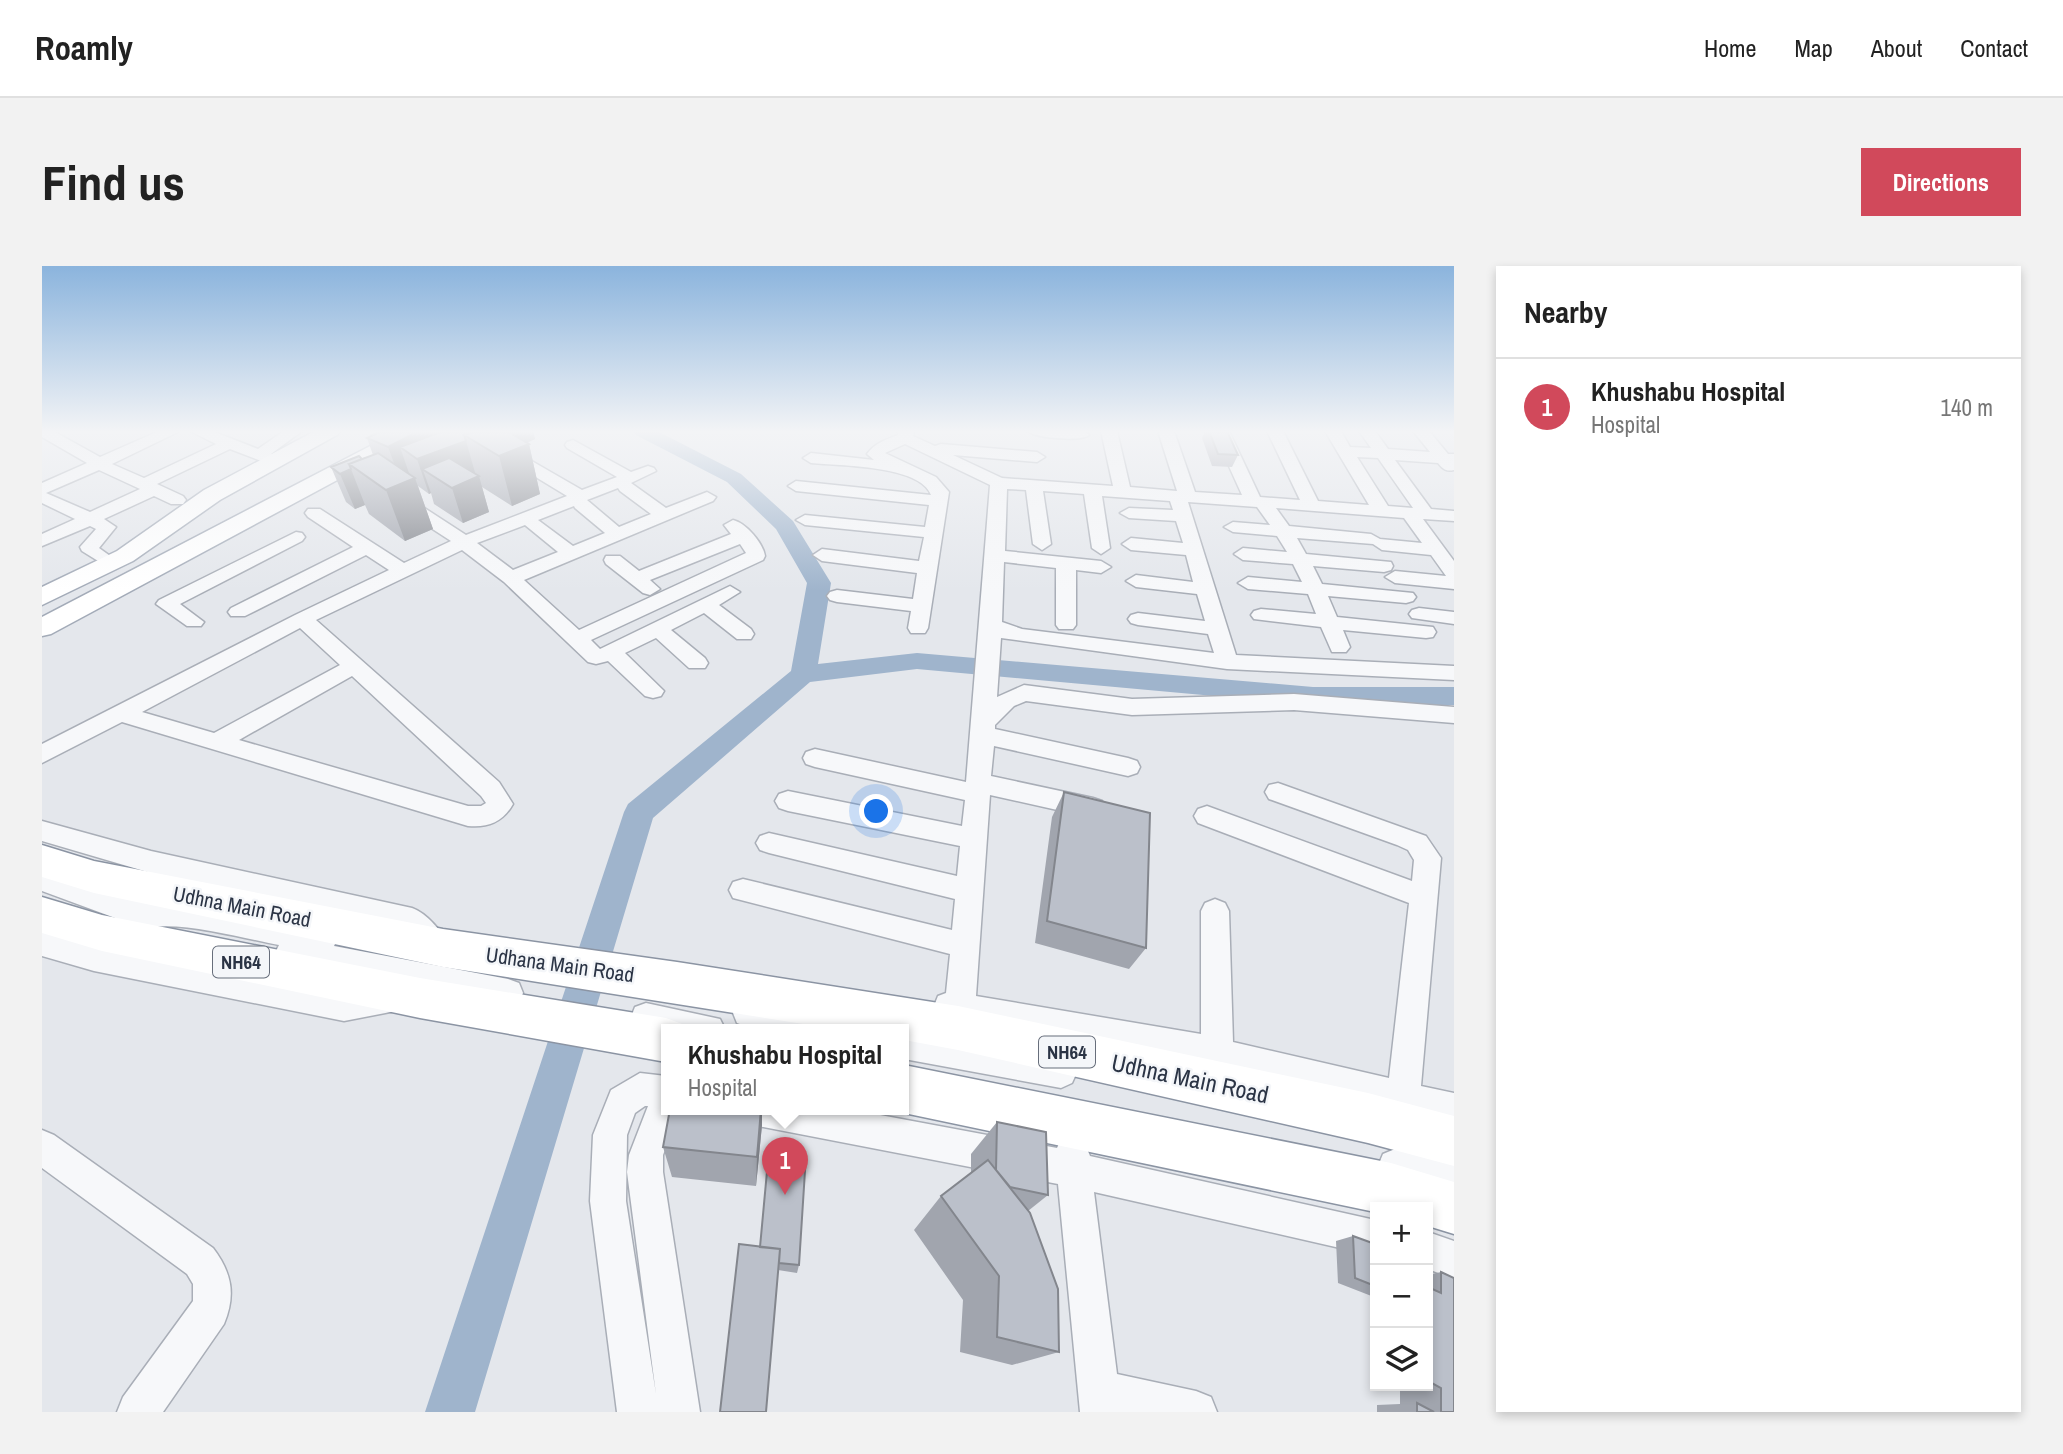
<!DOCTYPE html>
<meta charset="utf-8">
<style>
body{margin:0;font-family:"Archivo Narrow",sans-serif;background:#f2f2f2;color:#222}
.controls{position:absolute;right:21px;bottom:21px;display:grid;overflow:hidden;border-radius:0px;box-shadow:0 4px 10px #0003}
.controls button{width:63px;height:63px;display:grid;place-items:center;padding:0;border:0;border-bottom:2px solid #e0e0e0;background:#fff;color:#222;font:35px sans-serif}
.you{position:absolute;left:835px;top:546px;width:24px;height:24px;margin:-18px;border:5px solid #fff;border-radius:50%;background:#1a73e8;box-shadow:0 0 0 10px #1a73e833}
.badge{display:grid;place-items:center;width:46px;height:46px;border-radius:50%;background:#d1495b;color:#fff;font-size:23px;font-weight:700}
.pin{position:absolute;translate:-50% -58px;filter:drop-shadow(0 2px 4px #0008)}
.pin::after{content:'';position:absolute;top:37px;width:24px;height:21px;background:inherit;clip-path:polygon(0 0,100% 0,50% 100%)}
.popup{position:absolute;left:619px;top:758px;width:248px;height:91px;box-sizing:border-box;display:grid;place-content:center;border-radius:0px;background:#fff;filter:drop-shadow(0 2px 5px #0005);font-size:23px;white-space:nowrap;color:#767676}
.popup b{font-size:26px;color:#222}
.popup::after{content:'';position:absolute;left:50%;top:100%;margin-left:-14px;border:14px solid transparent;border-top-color:#fff}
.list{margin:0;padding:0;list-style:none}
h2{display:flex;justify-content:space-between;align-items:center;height:91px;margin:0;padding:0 28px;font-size:30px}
h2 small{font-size:23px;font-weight:400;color:#767676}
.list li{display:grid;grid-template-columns:46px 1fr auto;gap:21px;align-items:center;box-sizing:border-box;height:98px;padding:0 28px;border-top:2px solid #e0e0e0}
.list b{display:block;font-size:26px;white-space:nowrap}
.list p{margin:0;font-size:23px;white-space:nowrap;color:#767676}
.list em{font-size:23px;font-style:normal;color:#767676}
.icon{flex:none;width:38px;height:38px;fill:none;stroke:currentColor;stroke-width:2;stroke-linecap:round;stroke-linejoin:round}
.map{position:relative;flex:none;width:1412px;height:1146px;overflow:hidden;border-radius:0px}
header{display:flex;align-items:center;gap:42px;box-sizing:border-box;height:98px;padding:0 35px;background:#fff;border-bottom:2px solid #e0e0e0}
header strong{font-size:33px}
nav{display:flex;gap:38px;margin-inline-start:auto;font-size:24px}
.intro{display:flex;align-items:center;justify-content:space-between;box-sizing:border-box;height:168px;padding:0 42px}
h1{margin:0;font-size:49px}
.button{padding:18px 32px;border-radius:0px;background:#d1495b;color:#fff;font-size:24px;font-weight:700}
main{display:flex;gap:42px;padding:0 42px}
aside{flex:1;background:#fff;border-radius:0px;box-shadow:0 4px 10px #0003}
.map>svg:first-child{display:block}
</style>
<header>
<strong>Roamly</strong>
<nav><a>Home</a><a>Map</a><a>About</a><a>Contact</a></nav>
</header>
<div class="intro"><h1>Find us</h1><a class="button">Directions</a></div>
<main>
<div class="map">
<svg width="1412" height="1146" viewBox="0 0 1412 1146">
<rect width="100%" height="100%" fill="#e4e7ec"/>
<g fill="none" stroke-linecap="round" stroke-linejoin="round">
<path fill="#9fb4cc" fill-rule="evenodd" d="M592,165H615L699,208L751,255L789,317L776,398L875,387L1271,421H1412V439H1271L875,403L768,416L611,552L433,1146H383L582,546L586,538L749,405L765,317L734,263L685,216L594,169Z"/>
<defs>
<path id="minor" d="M0,165H11L58,191L117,165H138L70,198L102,212L174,178L148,165H170L216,183L242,165H260L229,188L241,195L239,198H227L188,183L115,218L141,230L144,234L141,238H129L112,230L62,253L74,261L57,282L78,297L69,303L40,285L38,281L54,263L48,260L0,280V268L33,253L0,237V217L45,197L0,171ZM57,204L98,223L48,246L4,227Z
M856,165H872L871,170L893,180L899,178L995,186L1003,191L995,196L911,189L960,212L1071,220L1059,165H1075L1088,221L1135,225L1116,165H1132L1153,226L1200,229L1171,165H1187L1218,231L1258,234L1225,165H1241L1276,235L1327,239L1283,165H1299L1308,181L1329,182L1317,165H1333L1346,183L1388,186L1371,165H1387L1406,188H1412V204C1404,206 1401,203 1396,197L1353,194L1389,243L1412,245V255L1381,253L1412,295V323L1353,317L1343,311L1353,305L1404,310L1389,289L1340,284L1331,278L1255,272L1264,288L1349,296L1351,300L1349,304L1342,306L1271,300L1280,318L1371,327L1374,331L1371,335L1364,337L1286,330L1295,351L1391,361L1394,366L1391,371L1384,372L1301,364L1308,381L1304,386H1290L1279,361L1212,353L1209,349L1212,345L1219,343L1274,348L1266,328L1206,323L1196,317L1206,311L1260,316L1251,298L1201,294L1192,288L1201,282L1245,286L1235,270L1191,266L1182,261L1191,256L1228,259L1215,241L1146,236L1194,389L1412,400V414L1185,403L959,372L955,431L982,419L1090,433L1252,428L1412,441V457L1252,444L1090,449L984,435L972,440L953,459V463L1086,492L1095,495L1098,501L1095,507L1086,510L952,480L949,510L1051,532L1060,535L1064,542L1060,549L1051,552L948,529L934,730L1159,768V645L1163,637L1173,633L1183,637L1187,645L1191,776L1347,812L1367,637L1156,557L1152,550L1156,543L1165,540L1370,615L1372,594L1366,584L1355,579L1227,533L1223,526L1227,519L1236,517L1384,570L1399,592L1379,820L1412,827V861L1378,852L1375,861L1363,866L1351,861L1346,845L1148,796L932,758L928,767L917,772L906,767L902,752L896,750L892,740L896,730L904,727L908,688L691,632L687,624L691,616L701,613L910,664L913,633L727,587L718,584L714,577L718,570L727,567L915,610L918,580L746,545L737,542L733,535L737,528L746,525L920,560L923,534L773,501L764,498L761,492L764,486L773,483L924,516L948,219L863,178L843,187L894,211L907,226L886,362L883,367H869L866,362L869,345L795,336L788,334L785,330L788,326L795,324L871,333L875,307L780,295L771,289L780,283L877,295L882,271L763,259L754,254L763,249L883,261L887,239L754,225L746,220L754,215L889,229C878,199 798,200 769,197L761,192L769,187L832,194L825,188C833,177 843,174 856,169ZM1315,191L1336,192L1371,242L1346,240ZM965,223L984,224L991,278L1000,284L1009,278L1001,225L1042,228L1050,282L1059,288L1068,282L1060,230L1128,235L1131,244L1087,242L1078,247L1087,252L1134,255L1141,277L1089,272L1080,278L1089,284L1144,289L1151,316L1094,309L1084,315L1094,321L1155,328L1163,355L1096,347L1089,349L1086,353L1089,357L1096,359L1166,368L1172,387L980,363L960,356L962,296L1014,302V359L1017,363H1031L1034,359V304L1059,307L1069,301L1059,295L963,285ZM1234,242L1362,252L1380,277L1338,273L1329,268L1247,260Z
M985,165H1042L1047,169C1039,176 994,172 985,165Z
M531,174L589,206L606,200L612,202L614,205L589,217L624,242L665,226L674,231L671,235L482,314L537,364L704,287L698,278L608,314L618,323L608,329L601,327L564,298L562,294L564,290H578L597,305L689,268L682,259L691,254C704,257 721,277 723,290L721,294L549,374L558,383L688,320L698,326L677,339L709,363L712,368L709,373H695L662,347L629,364L663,392L666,397L663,402H647L614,372L583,387L622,425L619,430L611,432L603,430L566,395L554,398L546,396L462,316L420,284L274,354L457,516L471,538C461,556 446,562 426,560L80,456L0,497V478L253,349L347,304L324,289L203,350H189L186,346L189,342L311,281L266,251L263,247L266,243H278L362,297L409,275L352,238L349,234L352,230H364L424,269L525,230L469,196L467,193L469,190H481L540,224L575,211L525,182L523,179L525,176ZM576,222L578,225L609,248L577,261L545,234ZM532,240L533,242L563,267L531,280L496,254ZM483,259L516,286L471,304L435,277ZM258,362L298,399L172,467L100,446ZM310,410L439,530L444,537L439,540H426L197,474Z
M254,266L260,267L263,271L260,275L138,338L162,356L159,360H145L114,338L117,334Z
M1377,342L1412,346V358L1370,352L1367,348L1370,344Z
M0,555L109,585L370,642C386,648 400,666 408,681L403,690C382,698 374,679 361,664L109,607L0,575Z
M0,603L87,633L138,637L281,661L291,665L295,674L292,680L466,713L477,717L481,727L477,737L466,741L249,698L239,694L234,685L237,679C204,673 132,653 103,663L0,625Z
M0,664L52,679L302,727L353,719L364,723L368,733L364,743L302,755L52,705L0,690Z
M706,733L779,748L790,753L795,763L706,761L695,757L691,747L695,737Z
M604,737L678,753L683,763H624V769L593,761L589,751L593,741Z
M862,763L1019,790L1030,795L1035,806L1030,817L1019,822L862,793Z
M598,807L624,810V843H638L621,889V906L658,1146H575L548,935L551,869L569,824ZM603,840H606L587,889L585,906L614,1128L584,935L585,869L593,847Z
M699,843H806L1015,882L1018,875L1030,870L1042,875L1048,890L1333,954V990L1052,926L1075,1108L1154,1125L1169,1131L1175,1146H1038L1016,918L716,860L704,855Z
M0,864L12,869L171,982C190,1007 194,1029 182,1058L121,1146H75L81,1131L151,1035V1018L145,1008L0,902Z
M1353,883L1412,897V933L1341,912L1336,900L1341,888Z
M1386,966L1412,975V1013L1386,1003Z"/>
<path id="major" d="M273,165H298L295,169L178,234L91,295L0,339V321L75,285L162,224Z
M357,165H382L379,169L9,368L0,370V351Z"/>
<path id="highway" d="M0,579L52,595L401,663L635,696L916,740L1326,827L1412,850V900L1326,877L916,784L862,774V763H793L401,701L52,627L0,611Z
M0,631L60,649L378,712L624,752L640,758L642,763H624V796L378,752L60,685L0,667Z
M862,799L1349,897L1412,916V968L1386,960V941H1333V946L862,847L853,843H862Z"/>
</defs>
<use href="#minor" stroke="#a9aeb7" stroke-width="3"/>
<use href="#major" stroke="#a3abb8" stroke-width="3"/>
<use href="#highway" stroke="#8b94a3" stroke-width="3"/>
<use href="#minor" fill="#f7f8fa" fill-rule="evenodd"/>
<use href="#major" fill="#fff" fill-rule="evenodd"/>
<use href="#highway" fill="#fff" fill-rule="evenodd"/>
</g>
<path fill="#a1a5ae" d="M339,165H491L493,173L485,177L487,178L498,228L470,240L440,221L447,246L421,257L392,238L389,227L387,228L376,220L391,263L363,275L327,248L323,239L313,243L304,236L289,201L331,189L325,172Z
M1163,165H1185L1196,189L1190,201L1170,200L1160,172Z
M1022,526L1104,682L1087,703L993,677L1010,551Z
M955,856L1006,929L986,945L1017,1086L970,1099L918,1086L921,1034L872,964L899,930L929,908V888Z
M720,859L714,920L630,911L621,881Z
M1311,970L1333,978V1031H1332L1296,1017L1294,975Z
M718,981L757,999L755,1007L736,1004Z
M1399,1006L1412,1146H1335V1139L1358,1138V1125L1348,1120H1386V1009Z"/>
<path fill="#83868d" d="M377,165H412L424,175L434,210L381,204L389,227L387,228L375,193L358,181L368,210L359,216L346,181Z
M467,165H491L493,173L471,182Z
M487,178L498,228L470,240L457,190Z
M309,203L323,239L313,243L298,208Z
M437,210L447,246L421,257L410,222Z
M373,212L391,263L363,275L344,224Z
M719,843H720V859L714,920L715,891Z"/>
<path fill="#bbc0ca" stroke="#83868d" stroke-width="2" d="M339,165H377L346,181L325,172Z
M401,165H425L428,167L422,169L424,175L375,193L358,181Z
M433,165H465L487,178L457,190L422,169Z
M1167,165H1185L1196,189L1176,188Z
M336,187L373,212L344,224L307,198Z
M317,190L320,193L307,198L309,203L298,208L289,201Z
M407,192L437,210L410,222L380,203Z
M1022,526L1108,547L1104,682L1005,655Z
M628,843H719L715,891L621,881Z
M955,856L1004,866L1006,929L968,921L954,904Z
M727,884L764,889L757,999L737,997L738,983L718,981Z
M946,894L988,947L1016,1023L1017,1086L955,1071L957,1010L899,930Z
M1311,970L1333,978V1020L1313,1012Z
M697,978L738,983L724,1146H678Z
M1399,1006L1412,1012V1146H1399V1122L1386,1115V1021L1399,1027Z
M1375,1137L1392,1146H1375Z"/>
<linearGradient id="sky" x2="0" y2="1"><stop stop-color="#8bb4dd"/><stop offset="0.51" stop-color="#f3f4f6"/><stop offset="1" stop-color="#f3f4f6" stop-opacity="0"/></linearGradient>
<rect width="1412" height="325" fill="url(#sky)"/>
<g text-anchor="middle" stroke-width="5" stroke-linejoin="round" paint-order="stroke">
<g fill="#f4f6f9" stroke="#676e7b" stroke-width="2">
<rect x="171" y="680.5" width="56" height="31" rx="5"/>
<rect x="997" y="770.5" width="56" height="31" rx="5"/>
</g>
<g font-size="19" font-weight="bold" fill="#2b3445">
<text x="199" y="703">NH64</text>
<text x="1025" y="793">NH64</text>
</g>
<g font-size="21" fill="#2b3445" stroke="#f4f6f9">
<text transform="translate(200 641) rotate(11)" y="7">Udhna Main Road</text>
<text transform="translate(518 699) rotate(8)" y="7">Udhana Main Road</text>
</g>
<g font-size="24" fill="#2b3445" stroke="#f4f6f9">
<text transform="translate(1148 813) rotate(12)" y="8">Udhna Main Road</text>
</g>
</g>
</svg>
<div class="controls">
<button>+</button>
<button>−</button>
<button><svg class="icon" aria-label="layers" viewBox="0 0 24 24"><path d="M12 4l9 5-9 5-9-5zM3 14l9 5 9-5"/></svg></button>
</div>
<div class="you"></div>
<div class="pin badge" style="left:743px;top:929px">1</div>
<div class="popup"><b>Khushabu Hospital</b>Hospital</div>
</div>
<aside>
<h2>Nearby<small></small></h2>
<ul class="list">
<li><span class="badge">1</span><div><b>Khushabu Hospital</b><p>Hospital</p></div><em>140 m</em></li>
</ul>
</aside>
</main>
